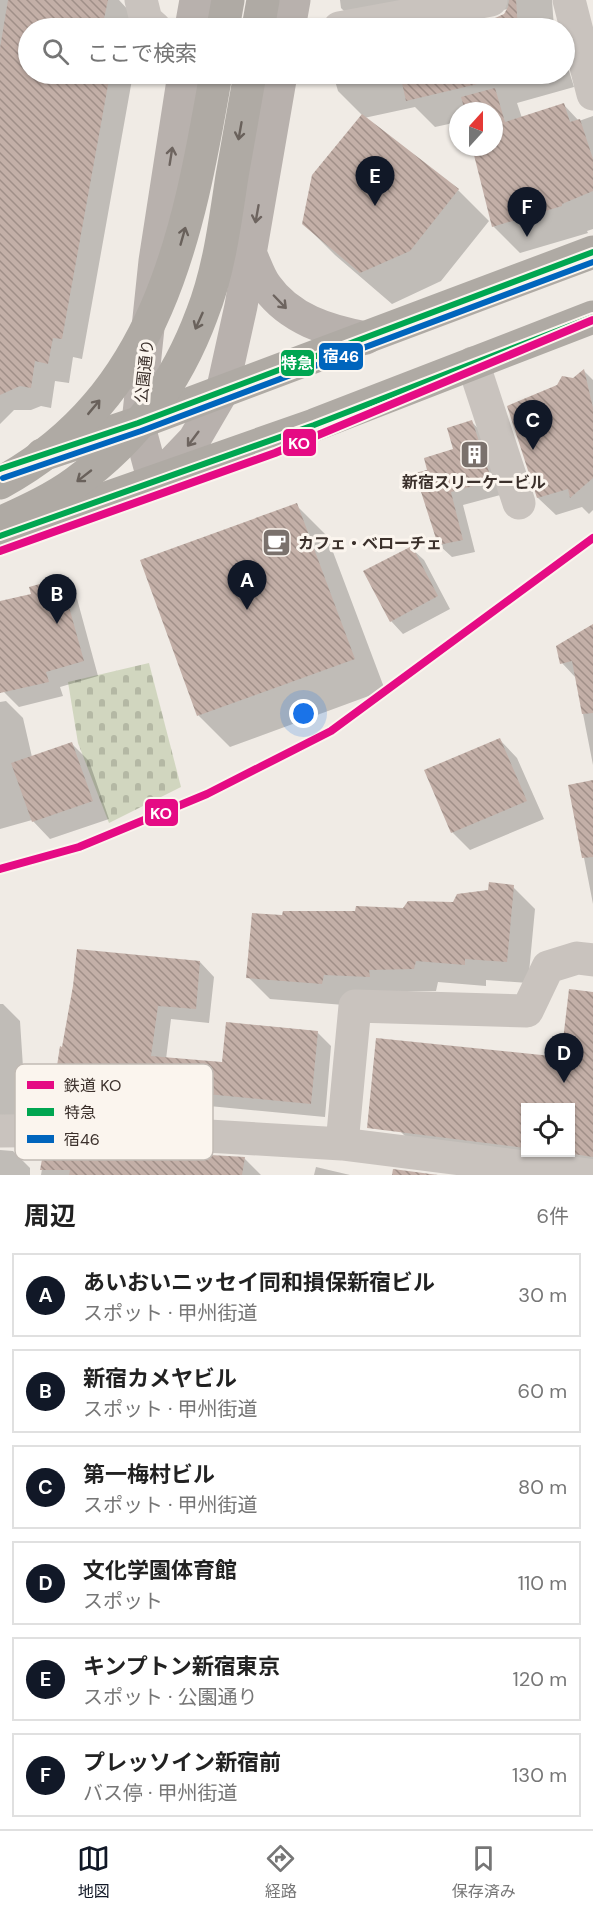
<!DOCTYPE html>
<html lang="ja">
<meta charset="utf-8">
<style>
body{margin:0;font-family:"DM Sans","Noto Sans JP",sans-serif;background:#f6f6f6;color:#222}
.controls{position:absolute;right:18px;bottom:18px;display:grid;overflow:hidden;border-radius:0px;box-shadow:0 2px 4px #0004}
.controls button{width:54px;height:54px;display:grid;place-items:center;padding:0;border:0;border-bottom:2px solid #e0e0e0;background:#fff;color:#222;font:30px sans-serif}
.compass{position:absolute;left:449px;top:102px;width:54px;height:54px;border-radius:50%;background:#fff;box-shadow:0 2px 4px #0004;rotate:21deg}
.you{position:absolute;left:304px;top:714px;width:21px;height:21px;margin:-15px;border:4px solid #fff;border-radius:50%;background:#1a73e8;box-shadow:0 0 0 9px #1a73e833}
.badge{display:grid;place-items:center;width:39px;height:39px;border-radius:50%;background:#111827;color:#fff;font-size:20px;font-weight:700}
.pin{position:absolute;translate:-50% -50px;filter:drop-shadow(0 2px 3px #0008)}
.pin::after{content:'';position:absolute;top:32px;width:21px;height:18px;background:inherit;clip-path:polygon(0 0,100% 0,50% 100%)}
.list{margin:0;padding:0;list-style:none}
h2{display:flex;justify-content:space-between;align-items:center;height:78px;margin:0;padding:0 24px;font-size:26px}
h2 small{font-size:20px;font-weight:400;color:#767676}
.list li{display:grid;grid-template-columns:39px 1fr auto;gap:18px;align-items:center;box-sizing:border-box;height:84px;margin:0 12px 12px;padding:0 12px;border:2px solid #e0e0e0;border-radius:0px}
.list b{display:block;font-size:22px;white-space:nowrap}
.list p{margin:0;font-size:20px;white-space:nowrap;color:#767676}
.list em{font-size:20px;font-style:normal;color:#767676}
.icon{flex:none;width:33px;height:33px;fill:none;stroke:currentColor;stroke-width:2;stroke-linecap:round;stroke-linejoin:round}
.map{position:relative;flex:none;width:593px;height:1175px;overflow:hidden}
.search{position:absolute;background:#fff;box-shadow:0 2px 4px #0004;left:18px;right:18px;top:18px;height:66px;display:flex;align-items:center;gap:15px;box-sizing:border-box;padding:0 21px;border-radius:33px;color:#767676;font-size:22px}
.sheet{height:654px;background:#fff}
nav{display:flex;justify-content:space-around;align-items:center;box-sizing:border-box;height:84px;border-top:2px solid #e0e0e0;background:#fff;font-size:16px;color:#767676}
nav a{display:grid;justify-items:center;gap:3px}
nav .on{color:#111827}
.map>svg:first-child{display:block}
</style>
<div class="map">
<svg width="593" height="1175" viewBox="0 0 593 1175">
<defs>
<pattern id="cemetery-stones" width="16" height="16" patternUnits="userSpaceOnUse" patternTransform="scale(1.5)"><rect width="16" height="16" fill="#d1d6bf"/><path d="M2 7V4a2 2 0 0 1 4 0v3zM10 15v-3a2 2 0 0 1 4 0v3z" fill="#b4b8a4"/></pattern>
<pattern id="building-back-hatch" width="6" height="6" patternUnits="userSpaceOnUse" patternTransform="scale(1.5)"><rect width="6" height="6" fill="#c3afa7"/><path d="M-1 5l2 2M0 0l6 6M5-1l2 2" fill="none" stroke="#a08f88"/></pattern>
</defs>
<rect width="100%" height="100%" fill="#f0ebe5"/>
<path fill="url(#cemetery-stones)" d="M149,663L181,787L109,823L78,743L68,682Z"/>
<path fill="#0003" fill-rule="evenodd" d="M0,0H119L130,12L127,28H28V74H133L82,359L73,357L69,383L55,381L51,408L41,406L31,410H14L0,424Z
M340,0H552L554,28H448L495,20L505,15L508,9L403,28H361L341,8Z
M564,55L574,87L517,103L522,118L564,105L579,121L593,116V229L587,231L588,233L520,253L493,226L474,147H494V111H458V122L435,127L415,107L364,118L458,190L489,221L441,281L392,304L335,255L303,223L363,116L338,91L333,74H564Z
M584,371L593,380V510L589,514L582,507L556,515L538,498L509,407L573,379Z
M472,422L484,435L504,494L463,505L475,552L452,557L439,545L428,471L454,450Z
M296,505L327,536L385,690L230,747L199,716L142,561Z
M411,548L424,560L450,609L403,634L391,621Z
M61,580L76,595L98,676L60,687L63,696L19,707L4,692L0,675V603L33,595Z
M593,626V765L576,678L562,663Z
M6,701L23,718L32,757L72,744L89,761L109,819L50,839L32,820L0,829V702Z
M500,740L517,758L544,819L470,850L452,832Z
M593,781V904L570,786Z
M513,887L535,909L528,983L486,980V986L438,982L436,991H390L344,1005L270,999L248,977L284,916L404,910L454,903Z
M200,962L214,977L209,1023L171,1019L166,1059L224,1064L317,1032L331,1046L325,1117L209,1106L206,1130L65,1125L51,1111Z
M593,994V1175L423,1154L401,1132L562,1058ZM526,1108H570V1152H526Z
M0,1004H3L20,1021L27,1129L0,1139Z
M0,1150L13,1151L30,1168V1175H0Z
M45,1151L244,1158L261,1175H41Z
M316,1167L350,1175H351H314Z"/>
<path fill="url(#building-back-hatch)" d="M8,0H108L102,28H28V74H110L62,339L53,338L48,364L35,361L31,388L20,386L0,395V48Z
M509,0H516L518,28H440L495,18L504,14L508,7Z
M400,74H485L486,82L406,101Z
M495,88L505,122L564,103L570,122L580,119L593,159V191L562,204V206L492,227L472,147H494V111H465L461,97Z
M362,114L459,189L410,251L360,273L302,224L312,175Z
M584,369L593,408V478L570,498L568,489L537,498L507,406L557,385L562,376L573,378Z
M472,420L492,481L451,492L463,540L438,545L415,473L427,470L424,458L453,449L447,428Z
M297,503L355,659L197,716L140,560Z
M412,546L438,596L390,622L363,571Z
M61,578L84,661L46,672L49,682L0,693V601L31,594L29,587Z
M593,624V713L582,714L572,661L560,664L556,646Z
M500,738L527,801L451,833L424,770Z
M72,742L93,801L32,822L11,763Z
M593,780V857L582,858L568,785Z
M489,882L514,885L507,962L465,959V965L416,961L414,969L369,970L370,977L324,975L322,984L246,978L252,913L282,915L283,911H355L356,906L403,908L408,901L453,902L457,894L488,890Z
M77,949L200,961L196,1009L158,1006L151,1056L222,1062L226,1022L318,1031L311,1104L196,1093L193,1116L108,1111L50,1112L60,1046L62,1047L73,986Z
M569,989L593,992V1157L560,1152H570V1107H525V1148L367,1128L376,1038L561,1057Z
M44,1149H107L245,1157L242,1175H69L70,1170H40Z
M393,1169L438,1175H392Z"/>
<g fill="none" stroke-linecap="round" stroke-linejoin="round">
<path stroke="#c9c3be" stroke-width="33" d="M141,0L146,20L155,28
M569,0L593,94
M339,28L491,0
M473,363L519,503
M0,1131L107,1130L342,1144L589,1175
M342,1144L355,1006L527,1011L548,967L577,958L593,960"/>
<path stroke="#b8b1ad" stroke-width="33" d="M191,28L196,0
M289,28L294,0
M250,253C255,263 259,277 266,286C289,319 328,331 366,338
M154,482L194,440L222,392L241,306L281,74
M154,482L138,423L155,261L184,74"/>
<path stroke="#afaaa4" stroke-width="33" d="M223,28L228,0
M258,28L263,0
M42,455L138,423L593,252
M1,535L314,425L593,317"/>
<path stroke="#afaaa4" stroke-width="33" d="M0,483C158,397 188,236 216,74
M0,523C26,511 53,499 76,482C135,439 177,382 202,314C219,271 225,222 232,176C238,142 244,108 250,74"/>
<defs>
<path id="bus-1" d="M0,469L138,423L593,252
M0,536L314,425L593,317"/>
<path id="bus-2" d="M3,478L141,431L593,262"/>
</defs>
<use href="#bus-1" stroke="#fbf5ee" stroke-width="10"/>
<use href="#bus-2" stroke="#fbf5ee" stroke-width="10"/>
<use href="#bus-1" stroke="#00a651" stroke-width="6"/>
<use href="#bus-2" stroke="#0065bd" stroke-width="6"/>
<defs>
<path id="rail-1" d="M0,551L275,453L593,320
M0,869L79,847L207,794L331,731L593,538"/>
</defs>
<use href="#rail-1" stroke="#fbf5ee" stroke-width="12"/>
<use href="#rail-1" stroke="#e50b84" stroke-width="8"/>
</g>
<defs><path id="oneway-shaft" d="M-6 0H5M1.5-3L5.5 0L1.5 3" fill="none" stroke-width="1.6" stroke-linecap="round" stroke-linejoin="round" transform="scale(1.5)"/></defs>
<g stroke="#69615b">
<use href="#oneway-shaft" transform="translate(240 131) rotate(100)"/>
<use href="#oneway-shaft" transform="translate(183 236) rotate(-74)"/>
<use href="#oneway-shaft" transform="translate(199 321) rotate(114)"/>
<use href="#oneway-shaft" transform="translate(94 407) rotate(-50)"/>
<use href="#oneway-shaft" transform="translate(84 476) rotate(142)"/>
</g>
<g stroke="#6d645f">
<use href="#oneway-shaft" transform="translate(171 156) rotate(-81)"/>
<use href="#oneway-shaft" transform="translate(257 214) rotate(100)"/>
<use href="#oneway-shaft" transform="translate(280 302) rotate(46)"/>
<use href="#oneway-shaft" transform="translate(193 439) rotate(127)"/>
</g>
<defs>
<symbol id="building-square" viewBox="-11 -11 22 22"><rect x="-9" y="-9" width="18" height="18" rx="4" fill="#7a716c" stroke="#fbf5ee"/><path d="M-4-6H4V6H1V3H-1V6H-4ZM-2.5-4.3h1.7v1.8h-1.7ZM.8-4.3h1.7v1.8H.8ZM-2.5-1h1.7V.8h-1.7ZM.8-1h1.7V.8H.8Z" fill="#fff"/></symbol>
<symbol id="cafe-square" viewBox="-11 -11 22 22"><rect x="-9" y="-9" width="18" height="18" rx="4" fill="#7a716c" stroke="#fbf5ee"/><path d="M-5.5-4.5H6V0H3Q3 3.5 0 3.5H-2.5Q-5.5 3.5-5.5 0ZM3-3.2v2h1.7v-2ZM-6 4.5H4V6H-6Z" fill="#fff"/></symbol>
</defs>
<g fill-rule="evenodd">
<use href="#building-square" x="458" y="438" width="33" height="33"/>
<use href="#cafe-square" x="260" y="526" width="33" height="33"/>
</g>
<g text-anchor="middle" stroke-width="6" stroke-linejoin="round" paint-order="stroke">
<g font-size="16" fill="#3b302b" stroke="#fbf5ee">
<text transform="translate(144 371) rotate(-84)" y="6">公園通り</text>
</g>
<g font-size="16" font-weight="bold" fill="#3b302b" stroke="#fbf5ee">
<text x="474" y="488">新宿スリーケービル</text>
<text x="298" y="549" text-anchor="start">カフェ・ベローチェ</text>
</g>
</g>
<rect x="15" y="1064" width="198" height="96" rx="9" fill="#fbf5ee" stroke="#c1bab4" stroke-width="1.5"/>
<rect x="27" y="1081" width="27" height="8" fill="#e50b84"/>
<rect x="27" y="1108" width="27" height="8" fill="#00a651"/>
<rect x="27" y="1135" width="27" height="8" fill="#0065bd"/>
<g font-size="16" fill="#3b302b">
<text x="64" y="1091">鉄道 KO</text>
<text x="64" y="1118">特急</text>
<text x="64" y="1145">宿46</text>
</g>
<g stroke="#fbf5ee" stroke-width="2">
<rect x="318" y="342" width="46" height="29" rx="6" fill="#0065bd"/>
<rect x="280" y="349" width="35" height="28" rx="6" fill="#00a651"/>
<rect x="282" y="428" width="35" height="29" rx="6" fill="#e50b84"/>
<rect x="144" y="798" width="35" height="29" rx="6" fill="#e50b84"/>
</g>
<g font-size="16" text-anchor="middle" font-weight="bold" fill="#fff">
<text x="341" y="362">宿46</text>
<text x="297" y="369">特急</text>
<text x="299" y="449">KO</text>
<text x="161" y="819">KO</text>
</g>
</svg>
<div class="controls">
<button><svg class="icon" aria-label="locate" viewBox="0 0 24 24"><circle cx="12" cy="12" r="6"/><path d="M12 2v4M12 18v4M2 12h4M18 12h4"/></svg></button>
</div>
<svg class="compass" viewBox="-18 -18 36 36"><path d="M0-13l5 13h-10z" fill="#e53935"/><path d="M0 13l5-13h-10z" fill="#767676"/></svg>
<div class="you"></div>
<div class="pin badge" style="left:247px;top:610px">A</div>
<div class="pin badge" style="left:57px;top:624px">B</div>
<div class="pin badge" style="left:533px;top:450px">C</div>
<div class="pin badge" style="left:564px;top:1083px">D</div>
<div class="pin badge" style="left:375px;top:206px">E</div>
<div class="pin badge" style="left:527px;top:237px">F</div>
<div class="search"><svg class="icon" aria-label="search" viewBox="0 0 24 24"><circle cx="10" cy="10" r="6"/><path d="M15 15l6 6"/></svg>ここで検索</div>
</div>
<section class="sheet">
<h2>周辺<small>6件</small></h2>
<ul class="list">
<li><span class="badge">A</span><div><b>あいおいニッセイ同和損保新宿ビル</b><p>スポット · 甲州街道</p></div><em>30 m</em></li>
<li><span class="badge">B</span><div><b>新宿カメヤビル</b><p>スポット · 甲州街道</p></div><em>60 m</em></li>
<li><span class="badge">C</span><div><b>第一梅村ビル</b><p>スポット · 甲州街道</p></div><em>80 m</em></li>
<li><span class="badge">D</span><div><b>文化学園体育館</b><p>スポット</p></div><em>110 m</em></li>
<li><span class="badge">E</span><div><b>キンプトン新宿東京</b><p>スポット · 公園通り</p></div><em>120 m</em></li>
<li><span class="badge">F</span><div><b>プレッソイン新宿前</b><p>バス停 · 甲州街道</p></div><em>130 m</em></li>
</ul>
</section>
<nav>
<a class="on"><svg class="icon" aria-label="map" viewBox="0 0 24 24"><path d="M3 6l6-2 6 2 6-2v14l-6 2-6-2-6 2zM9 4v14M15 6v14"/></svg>地図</a>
<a><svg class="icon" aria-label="directions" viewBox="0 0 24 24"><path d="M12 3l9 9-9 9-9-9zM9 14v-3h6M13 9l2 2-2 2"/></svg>経路</a>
<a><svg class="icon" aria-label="saved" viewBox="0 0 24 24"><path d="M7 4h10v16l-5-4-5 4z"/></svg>保存済み</a>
</nav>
